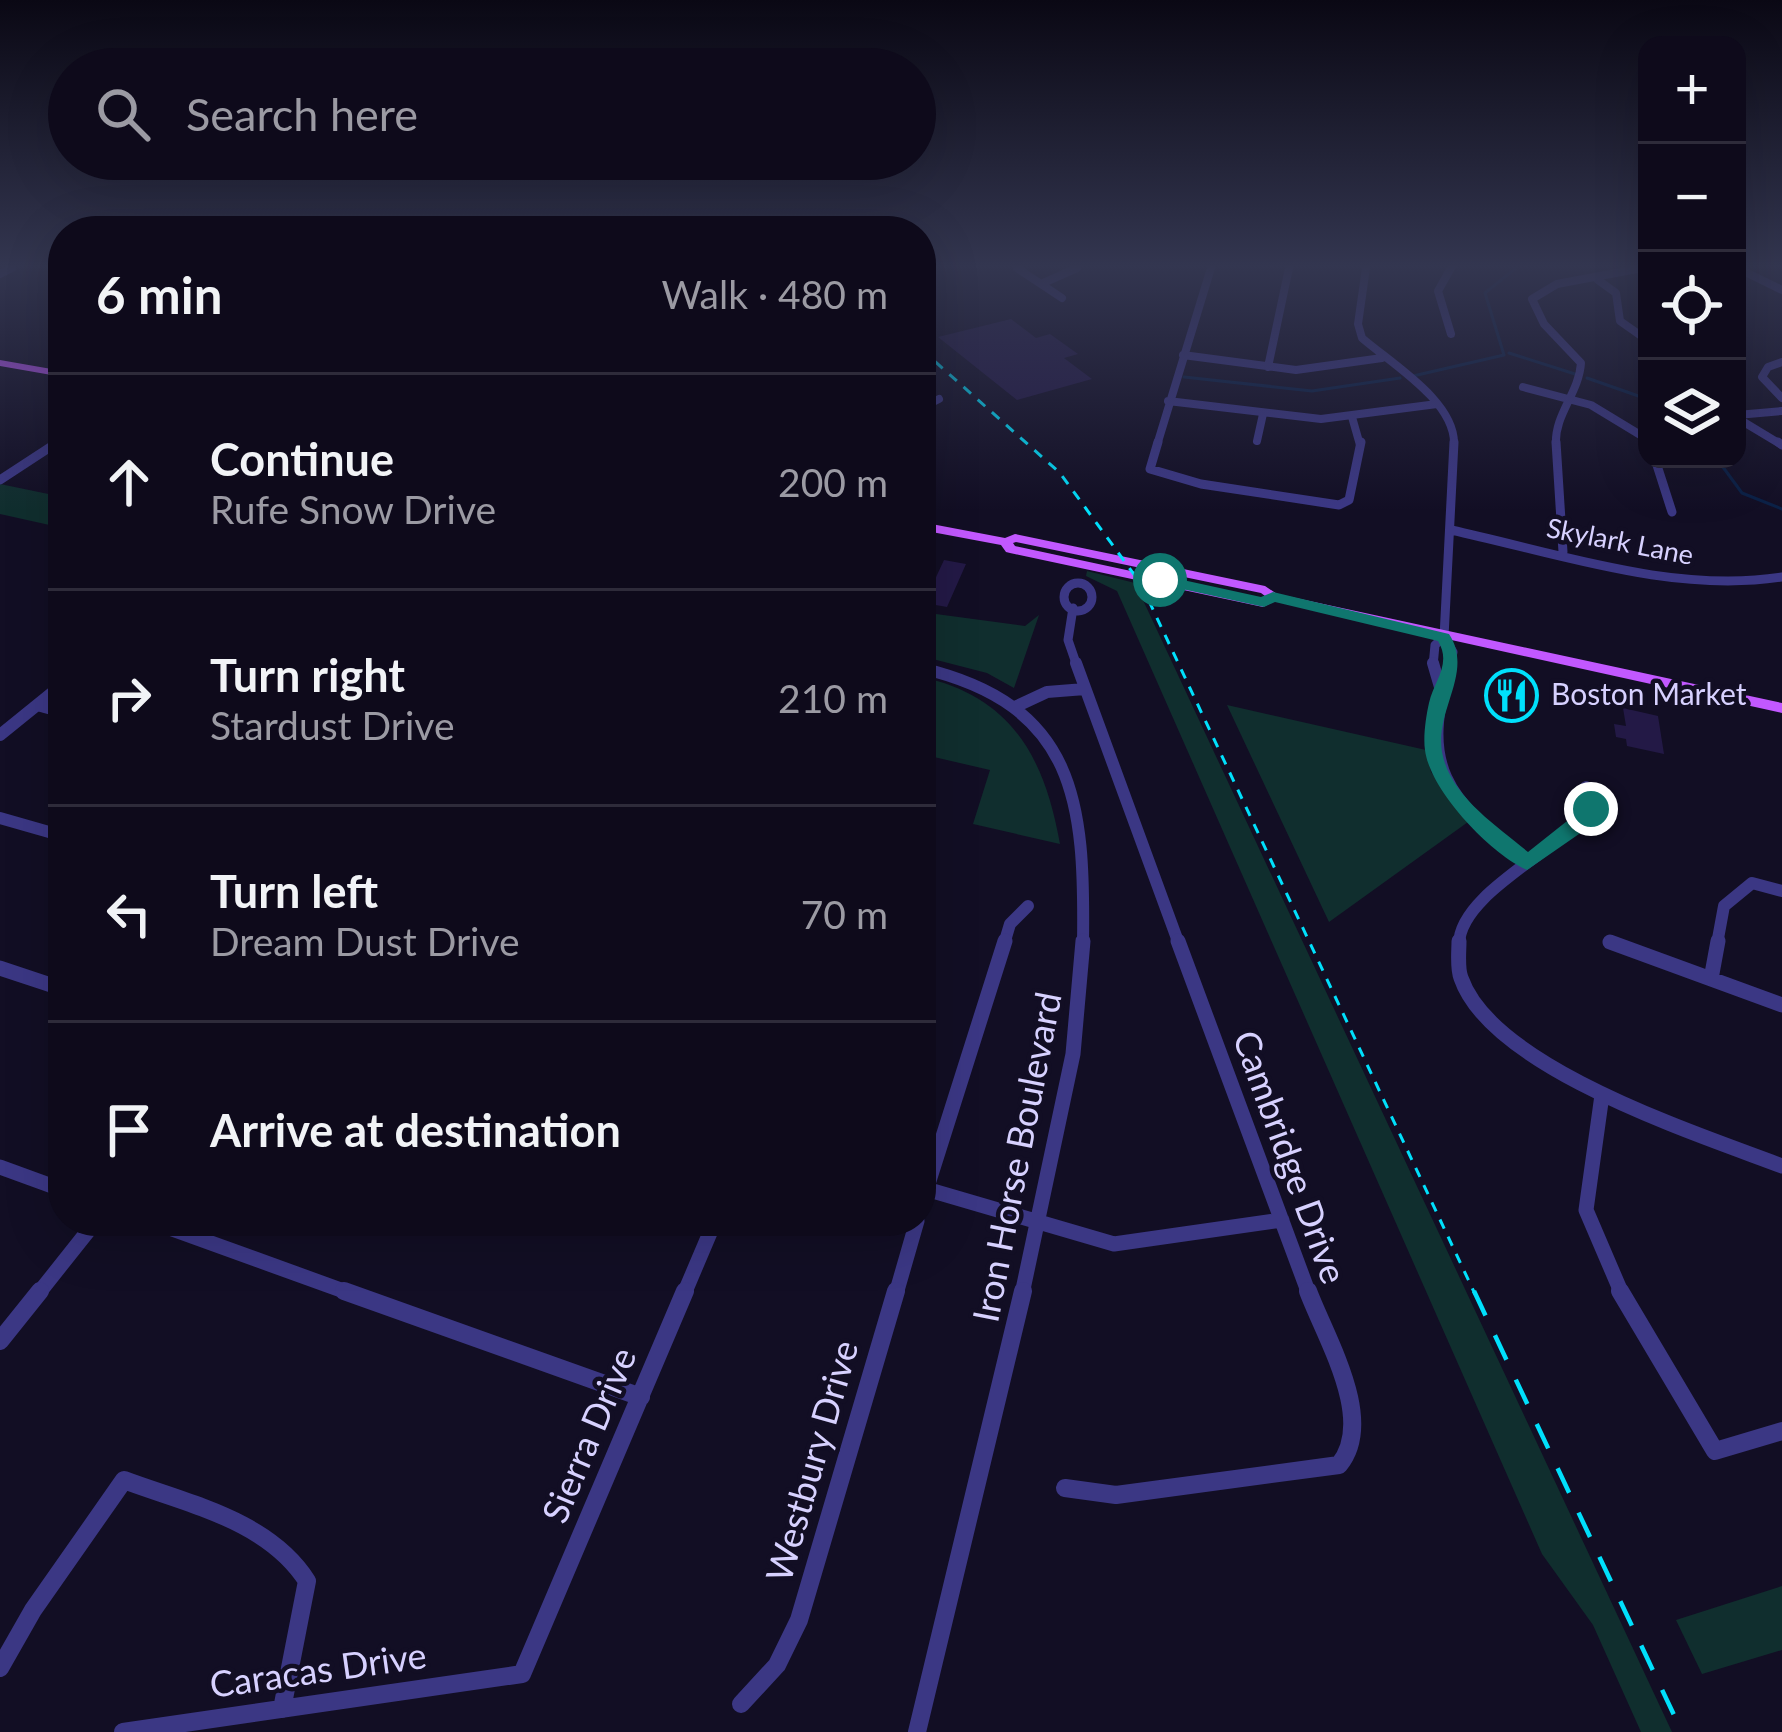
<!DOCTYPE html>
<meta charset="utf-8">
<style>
body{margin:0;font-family:Lato,sans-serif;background:#171324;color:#f1f3f6}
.controls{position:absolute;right:36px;top:36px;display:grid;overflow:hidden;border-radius:24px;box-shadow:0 12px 48px #0002}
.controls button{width:108px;height:108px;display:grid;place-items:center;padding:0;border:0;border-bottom:3px solid #2e2b3a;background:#0e0a1b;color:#f1f3f6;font:60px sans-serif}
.stop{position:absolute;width:36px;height:36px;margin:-27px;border:9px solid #0f766e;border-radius:50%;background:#fff}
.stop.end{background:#0f766e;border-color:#fff;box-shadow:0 3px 12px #0008}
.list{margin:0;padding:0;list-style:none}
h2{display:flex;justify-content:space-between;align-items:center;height:156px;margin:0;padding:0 48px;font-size:51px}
h2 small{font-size:39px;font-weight:400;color:#9b9aa3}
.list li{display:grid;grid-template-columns:78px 1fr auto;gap:36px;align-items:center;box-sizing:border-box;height:216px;padding:0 48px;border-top:3px solid #2e2b3a}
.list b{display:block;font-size:45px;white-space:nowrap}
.list p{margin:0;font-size:39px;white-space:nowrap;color:#9b9aa3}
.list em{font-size:39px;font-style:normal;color:#9b9aa3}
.icon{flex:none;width:66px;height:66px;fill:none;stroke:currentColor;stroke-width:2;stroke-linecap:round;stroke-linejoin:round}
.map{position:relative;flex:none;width:1782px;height:1732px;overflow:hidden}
.search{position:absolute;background:#0e0a1b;box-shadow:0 12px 48px #0002;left:48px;top:48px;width:888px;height:132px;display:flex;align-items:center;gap:30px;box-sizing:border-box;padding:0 42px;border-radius:66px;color:#9b9aa3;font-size:45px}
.panel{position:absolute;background:#0e0a1b;box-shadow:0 12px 48px #0002;left:48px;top:216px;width:888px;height:1020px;border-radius:48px}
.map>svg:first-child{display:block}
</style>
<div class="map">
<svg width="1782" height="1732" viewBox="0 0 1782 1732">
<rect width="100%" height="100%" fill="#120e24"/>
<path fill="#102e2e" d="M0,484L63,497V528L0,514Z
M1087,571L1135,583L1672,1732H1641L1593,1625L1542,1554L1117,591L1086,576Z
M921,612L1025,626L1039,615L1014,688L987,673L921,656Z
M921,677C1012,696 1045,759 1060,844L973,824L990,770L921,754Z
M1227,705L1426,750L1431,772L1468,822L1329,922Z
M1782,1586V1650L1702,1674L1676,1620Z"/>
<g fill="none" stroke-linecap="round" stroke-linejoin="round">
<path stroke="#0a2046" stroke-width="3" d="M1509,353L1575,374
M1413,376L1504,355L1485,293L1516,268
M1184,377L1312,391L1400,378
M1587,378L1647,399
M1717,459L1742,493L1782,509"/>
</g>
<path fill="#231946" d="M1011,319L1036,338L1050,334L1078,354L1064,358L1092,379L1017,400L938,337Z
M944,560L966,564L947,607L924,603Z
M1623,708L1658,716L1664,754L1627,746L1626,739L1616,737L1614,724L1626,726Z"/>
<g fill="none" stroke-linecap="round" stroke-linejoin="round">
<path stroke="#3b3784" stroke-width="8" d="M1017,268L1062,298
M1366,268L1358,324L1362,338C1392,364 1456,402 1454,445
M1451,268L1438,291L1451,334
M1737,268L1782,290
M0,274L12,268
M1598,280L1616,293L1620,321L1647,340
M1041,284L1077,268
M1183,355L1296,370L1382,358
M1782,362L1768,367L1762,377L1782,398
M1268,367L1289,268
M1523,387L1591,405L1647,439
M1168,401L1321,419L1437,404
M921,408L939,399
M1737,415L1782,411
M1352,417L1360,445
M1737,418L1782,445
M1257,441L1263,414
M53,445L63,439
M1157,445L1211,268
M1556,445C1554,415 1579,393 1581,363L1544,324L1532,299L1557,284L1642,268"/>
<path stroke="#3b3784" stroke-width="9" d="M1158,442L1150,469L1201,484L1339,505L1349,500L1361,442
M1556,442L1563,552
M1778,442L1782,445
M1655,459L1672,512
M0,480L58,442
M1451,530C1557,553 1673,594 1782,577
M1064 597a14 14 0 1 1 28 0a14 14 0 1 1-28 0Z
M1073,608L1068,640L1077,666
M1444,637L1454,442
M1444,637L1453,652L1450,666
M1433,666L1435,645L1444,637"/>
<path stroke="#3b3784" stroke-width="12" d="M1076,663L1179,944
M1433,663L1440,687
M1451,663C1418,767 1446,798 1527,862
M921,668C1077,705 1085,802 1083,944
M37,705L63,712
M1017,706L1047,692L1085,689
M0,735L63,684
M0,818L63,836
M1610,942L1615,944
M1004,944L1010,924L1028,906
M1459,944C1460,893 1560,850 1591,809L1586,787
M1717,944L1724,906L1752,883L1782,891"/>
<path stroke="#3b3784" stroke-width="15" d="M1178,941L1309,1294
M1459,941C1459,952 1457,968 1461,978C1492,1068 1698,1134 1782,1166
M1610,942L1782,1005
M0,968L63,989
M1711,979L1718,941
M1602,1095L1586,1210L1622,1294
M0,1167L63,1190
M926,1189L1114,1244L1282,1220
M921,1206L1005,941
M150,1221L352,1294
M38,1294L96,1221
M684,1294L715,1221
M896,1294L917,1221
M1022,1294L1073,1054L1083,941"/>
<path stroke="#3b3784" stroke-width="18" d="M344,1291L641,1397
M1620,1291L1715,1451L1782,1431
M0,1341L40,1291
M1065,1488L1116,1495L1339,1465C1376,1420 1326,1339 1308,1291
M0,1668L33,1610L124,1480C188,1504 268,1520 307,1581L282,1709
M741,1704L777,1665L799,1620L896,1291
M123,1732L522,1674L685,1291
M917,1732L1023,1291"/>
<path fill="#c258ff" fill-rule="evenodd" d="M0,360L63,371V377L0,366Z
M921,522L1005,538L1015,534L1265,586L1277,594L1782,703V713L1275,601L1263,607L1010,553L1006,552L1001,545L921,530ZM1016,542L1261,593L1265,596L1261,599L1015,546L1013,543Z"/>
<path stroke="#00e0fc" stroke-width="3" stroke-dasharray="10 9" stroke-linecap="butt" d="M921,349L1060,473L1141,584L1475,1294"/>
<path stroke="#00e0fc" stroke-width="4.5" stroke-dasharray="27 22" stroke-linecap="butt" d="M1474,1291L1682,1732"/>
</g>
<linearGradient id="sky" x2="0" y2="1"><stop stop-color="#0a0814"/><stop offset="0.52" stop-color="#333650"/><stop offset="1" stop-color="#333650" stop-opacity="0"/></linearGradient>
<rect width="1782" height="511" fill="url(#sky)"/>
<path fill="#0f766e" d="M1160,575L1261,597L1273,592L1449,634C1474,672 1435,709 1442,752C1450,796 1496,825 1528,852L1591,802L1601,809L1592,825L1527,870C1491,854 1430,791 1425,750C1423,737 1426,716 1429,703C1434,681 1452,664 1438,641L1275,602L1264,607L1155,583Z"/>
<defs>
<symbol id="restaurant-ring" viewBox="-11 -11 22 22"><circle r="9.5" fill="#120e24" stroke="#00e0fc" stroke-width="1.5"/><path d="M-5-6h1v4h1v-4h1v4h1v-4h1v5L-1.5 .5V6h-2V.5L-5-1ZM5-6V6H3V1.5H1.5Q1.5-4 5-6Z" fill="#00e0fc"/></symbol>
</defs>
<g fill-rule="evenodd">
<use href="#restaurant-ring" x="1482" y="666" width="59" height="59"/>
</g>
<g text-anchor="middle" stroke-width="9" stroke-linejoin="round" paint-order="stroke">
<g font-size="27" fill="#d7d1ff" stroke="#120e24">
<text transform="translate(1620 542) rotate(11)" y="9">Skylark Lane</text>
</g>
<g font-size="30" fill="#d7d1ff" stroke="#120e24" text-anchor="start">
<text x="1551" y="705">Boston Market</text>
</g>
<g font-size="36" fill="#d7d1ff" stroke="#120e24">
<text transform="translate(1017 1157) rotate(-79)" y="13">Iron Horse Boulevard</text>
<text transform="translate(1290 1157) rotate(70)" y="13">Cambridge Drive</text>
<text transform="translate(589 1435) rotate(-67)" y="13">Sierra Drive</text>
<text transform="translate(812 1461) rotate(-74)" y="13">Westbury Drive</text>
<text transform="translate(318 1670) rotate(-8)" y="13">Caracas Drive</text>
</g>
</g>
</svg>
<div class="controls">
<button>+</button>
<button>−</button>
<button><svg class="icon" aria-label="locate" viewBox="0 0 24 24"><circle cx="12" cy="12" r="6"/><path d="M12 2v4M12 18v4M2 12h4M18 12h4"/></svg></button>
<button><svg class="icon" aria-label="layers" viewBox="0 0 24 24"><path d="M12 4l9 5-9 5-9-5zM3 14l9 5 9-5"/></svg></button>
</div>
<div class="stop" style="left:1160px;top:580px"></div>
<div class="stop end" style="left:1591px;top:809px"></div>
<div class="search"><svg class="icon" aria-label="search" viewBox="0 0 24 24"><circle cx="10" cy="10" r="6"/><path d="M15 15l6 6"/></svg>Search here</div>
<section class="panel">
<h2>6 min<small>Walk · 480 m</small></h2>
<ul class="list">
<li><svg class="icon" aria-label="ahead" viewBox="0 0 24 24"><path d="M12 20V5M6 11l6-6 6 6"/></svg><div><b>Continue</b><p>Rufe Snow Drive</p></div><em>200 m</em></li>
<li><svg class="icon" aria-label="right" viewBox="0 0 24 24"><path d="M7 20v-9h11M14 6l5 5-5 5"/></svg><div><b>Turn right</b><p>Stardust Drive</p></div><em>210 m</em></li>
<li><svg class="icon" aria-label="left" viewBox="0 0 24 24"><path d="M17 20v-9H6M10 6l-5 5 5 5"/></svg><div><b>Turn left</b><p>Dream Dust Drive</p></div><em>70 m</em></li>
<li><svg class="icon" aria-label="arrive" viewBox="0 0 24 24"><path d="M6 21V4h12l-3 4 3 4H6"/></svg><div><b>Arrive at destination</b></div></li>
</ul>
</section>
</div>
